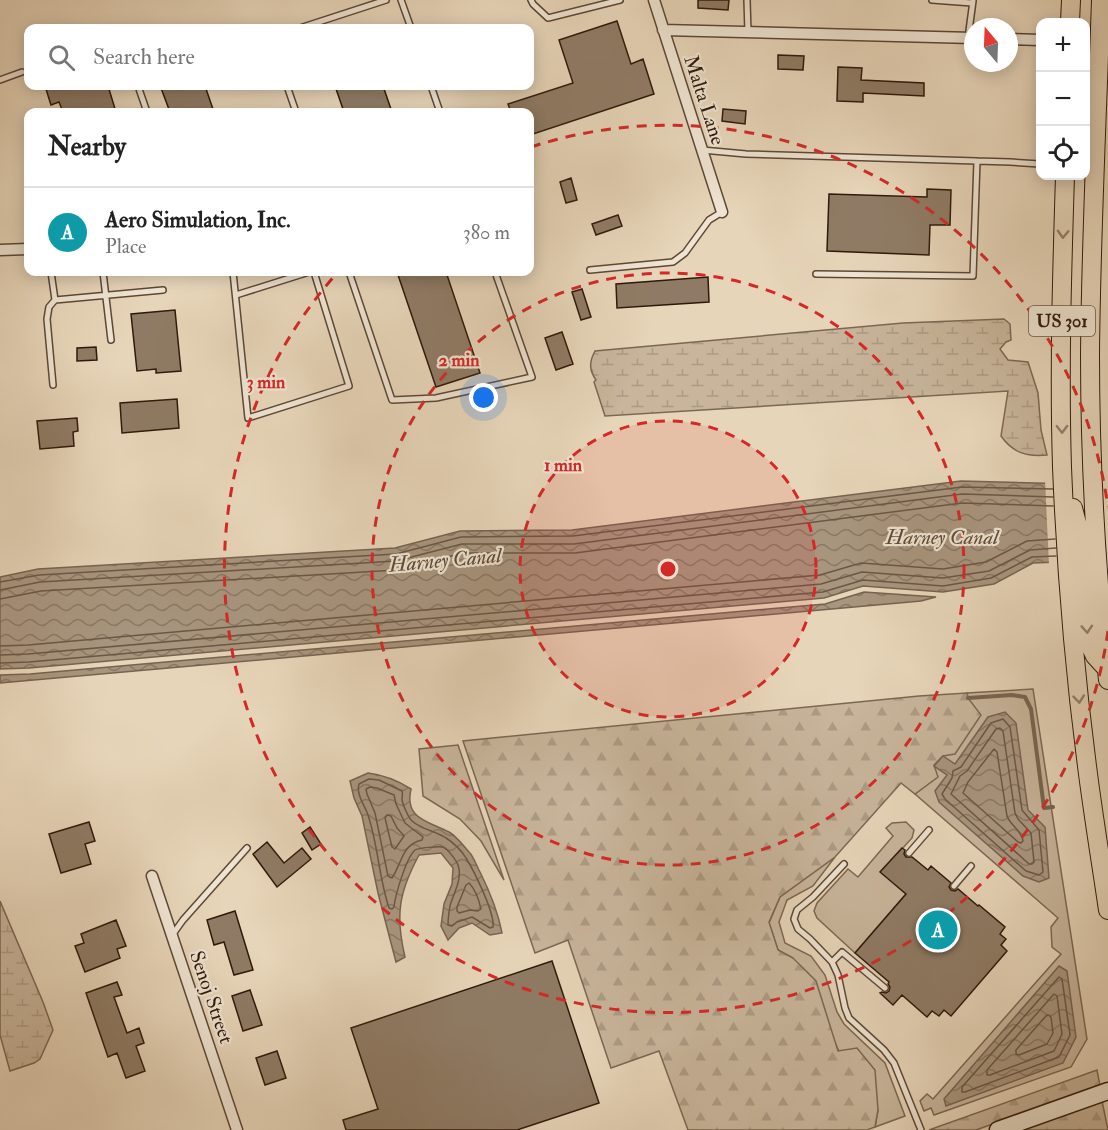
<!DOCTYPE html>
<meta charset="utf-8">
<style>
body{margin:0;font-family:"IM FELL Double Pica",serif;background:#f2f2f2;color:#222}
.controls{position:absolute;right:18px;top:18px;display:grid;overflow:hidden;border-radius:12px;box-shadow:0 3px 15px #0003}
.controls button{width:54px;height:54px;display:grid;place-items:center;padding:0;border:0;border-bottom:2px solid #e0e0e0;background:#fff;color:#222;font:30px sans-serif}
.compass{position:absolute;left:964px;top:18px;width:54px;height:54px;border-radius:50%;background:#fff;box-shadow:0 3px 15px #0003;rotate:341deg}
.you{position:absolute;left:484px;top:398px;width:21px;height:21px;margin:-15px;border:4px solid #fff;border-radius:50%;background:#1a73e8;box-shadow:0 0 0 9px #1a73e833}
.badge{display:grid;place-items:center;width:39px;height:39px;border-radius:50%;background:#7c3aed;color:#fff;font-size:20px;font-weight:700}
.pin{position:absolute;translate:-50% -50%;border:3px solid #fff;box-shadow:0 2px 6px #0006}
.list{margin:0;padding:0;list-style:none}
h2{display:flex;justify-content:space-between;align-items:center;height:78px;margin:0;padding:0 24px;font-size:26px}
h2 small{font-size:20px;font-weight:400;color:#767676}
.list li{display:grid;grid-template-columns:39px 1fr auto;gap:18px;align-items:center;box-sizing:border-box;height:90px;padding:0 24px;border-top:2px solid #e0e0e0}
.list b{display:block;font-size:22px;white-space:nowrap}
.list p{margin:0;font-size:20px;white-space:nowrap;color:#767676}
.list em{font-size:20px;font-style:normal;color:#767676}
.icon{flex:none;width:33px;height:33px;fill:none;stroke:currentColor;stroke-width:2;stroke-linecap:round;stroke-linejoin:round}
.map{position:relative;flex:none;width:1108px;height:1130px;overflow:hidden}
.search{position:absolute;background:#fff;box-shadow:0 3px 15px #0003;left:24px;top:24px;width:510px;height:66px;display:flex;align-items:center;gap:15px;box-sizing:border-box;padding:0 21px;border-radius:12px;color:#767676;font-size:22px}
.panel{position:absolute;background:#fff;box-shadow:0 3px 15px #0003;left:24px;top:108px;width:510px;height:168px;border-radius:12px}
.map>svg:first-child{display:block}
</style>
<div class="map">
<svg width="1108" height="1130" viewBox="0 0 1108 1130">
<defs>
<pattern id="forest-firs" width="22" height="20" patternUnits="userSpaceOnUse" patternTransform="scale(1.5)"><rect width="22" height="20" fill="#c8b59b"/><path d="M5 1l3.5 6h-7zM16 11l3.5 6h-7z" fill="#ac9b84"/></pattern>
<pattern id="wetland-marsh" width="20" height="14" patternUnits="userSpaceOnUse" patternTransform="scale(1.5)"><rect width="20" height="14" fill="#c8b59b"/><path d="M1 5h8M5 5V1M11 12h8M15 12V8" fill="none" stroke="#ac9b84"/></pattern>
<pattern id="water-waves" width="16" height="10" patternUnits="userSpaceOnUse" patternTransform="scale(1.5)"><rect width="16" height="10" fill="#a8957e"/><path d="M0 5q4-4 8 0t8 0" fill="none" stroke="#897965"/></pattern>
</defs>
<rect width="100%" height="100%" fill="#e7d5b9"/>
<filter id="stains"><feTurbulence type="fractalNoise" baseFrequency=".00333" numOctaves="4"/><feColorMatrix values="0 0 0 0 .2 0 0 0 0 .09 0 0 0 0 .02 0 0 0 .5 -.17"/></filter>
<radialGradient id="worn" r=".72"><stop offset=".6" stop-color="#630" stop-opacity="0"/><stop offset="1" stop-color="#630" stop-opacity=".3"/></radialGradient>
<path fill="#c8b59b" stroke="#7c6753" stroke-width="1.5" d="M1033,689L1087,1039L1071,1067L934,1115L931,1108L924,1111L920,1101L927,1094L933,1099L1061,954L1052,947L1051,927L1058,918L915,794L937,777L934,766L968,698L967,693Z
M906,822L914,830L912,838L881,872L906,894L855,953L817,918L814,911L817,903L848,869L858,877L893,836L886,828L892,823Z
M835,857L813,886L787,900L779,922L785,943L811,956L825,975L837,1012L844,1024L885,1063L905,1116L875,1127L878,1110L839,1051L793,958L778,950L769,923L780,897Z"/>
<path fill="url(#forest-firs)" stroke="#7c6753" stroke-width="1.5" d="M967,693L968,698L981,715L955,754L943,756L934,765L938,777L915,794L901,783L835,857L780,897L769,922L778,950L793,958L816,981L838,1051L857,1048L875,1070L878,1110L875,1127L867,1130H688L659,1051L611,1068L568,940L535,953L463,741L919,696Z
M458,745L504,880L481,841L460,819L423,796L419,749Z
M1097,1070L1100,1086L976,1130H929Z
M1102,1101L1108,1130H1019Z"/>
<path fill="url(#wetland-marsh)" stroke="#7c6753" stroke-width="1.5" d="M1004,319L1010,324L1011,340L1006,342L1000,349L1008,360L1028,362L1038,393L1041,430L1047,455C1027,457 1013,453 1001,436L1008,391L605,416L594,382L596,380C589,370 589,362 595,351L903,323Z
M0,901L43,1002L53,1030L40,1059L34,1063L10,1071L0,1035Z"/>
<path fill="url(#water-waves)" stroke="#786350" stroke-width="1.5" d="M961,481L1073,484L1108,560L1033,563L994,584L943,592L863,586L824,598L29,668L0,669V577L38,569L395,548L460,531L572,530Z
M864,592L936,597L921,601L0,683V675L30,674L825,604Z
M1005,712L1016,723L1028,810L1045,827L1049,878L1039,882L1023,876L939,802L935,791L947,775L934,766L943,756L955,764L988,717Z
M368,773C384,775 397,780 411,789C404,819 428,821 449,832C456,836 463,845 469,852C474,857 476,865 480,872C490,892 498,912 502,933L490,935L472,923L459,928L448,940L441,926L444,904L452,884L453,868L441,853L419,855C399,892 395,915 405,957L396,962L378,893L362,816L354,798L350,781Z
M1059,966L1067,971L1076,1037L1063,1063L946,1106L944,1099Z"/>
<path fill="#e7d5b9" d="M1090,466L1108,468V563L1049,565L1045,480L1072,481Z"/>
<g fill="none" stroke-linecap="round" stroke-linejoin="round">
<path stroke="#6c5744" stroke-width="1.5" d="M0,582L39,575L396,554L461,537L573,536L962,487L1053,489
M0,590L40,582L396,561L462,544H574L962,494L1053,497
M0,599L41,591L397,570L463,553H575L962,503L1053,506
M0,646L28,645L820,575L861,563L943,569L986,562L1027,541L1055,539
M0,655L28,654L821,584L862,572L943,578L989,571L1030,550L1056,548
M0,663L29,662L823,592L863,580L943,586L991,578L1032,557L1056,556
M1003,719L1010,727L1022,810L1039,830L1043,872L1039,875L1026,871L945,799L942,794L952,778L953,771L961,767L991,723Z
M1000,728L1003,731L1015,813L1018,819L1031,833L1034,862L1032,864H1029L951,794L960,776L967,771L996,729Z
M994,749L997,752L1007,816C1010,825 1022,831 1023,841L1021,843L1018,842L963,793L968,782Z
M369,779L379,780L402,791C403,794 402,797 402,800C403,805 408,817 412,821C422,830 436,831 446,838C453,842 462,851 466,858C474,871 495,913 493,927L490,928L472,917L457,922L452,926L448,925C448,919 449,912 450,906C453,894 463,879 458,865C456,860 448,849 443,847C439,846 418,848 415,850C406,858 395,896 394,907L392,909L389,908C379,878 378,845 368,815C364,804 356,794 359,784Z
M370,787L377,788L394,795L396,804L405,823L423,837L422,840C402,844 402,863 392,878L388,876L375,813L367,794L366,789Z
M387,815L391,816L397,828L404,836L395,849L392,847L385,818Z
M469,883C475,889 479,900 481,909L478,911L470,910L459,913L457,911V907L466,885Z
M1059,977L1062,979L1070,1035L1059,1057L965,1092H962V1087Z
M1054,994L1057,996L1062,1034L1054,1051L990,1075H987V1070Z
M1048,1015L1051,1017L1053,1033L1047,1044L1019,1055L1016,1054V1050L1046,1016Z"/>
<path stroke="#786350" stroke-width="4" d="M968,698L1012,695L1025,697L1031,709L1044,808L1053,807"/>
</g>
<path fill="#8f7b65" stroke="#2f190b" stroke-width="1.5" d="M698,0H729L728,10L698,8Z
M617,21L631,64L643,59L654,94L530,135V112H511L508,104L573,83L559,40Z
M778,55L804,56L803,70L778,69Z
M838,67L862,68L861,80L924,83V96L863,93V102L837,101Z
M45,86H108L116,112H63L59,102L51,105Z
M168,86H205L214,112H170L161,88Z
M335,86H383L392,112H344Z
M723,109L746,111L745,124L722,121Z
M571,178L577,200L566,203L560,182Z
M927,189L951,190L950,225H930L929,255L827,251L829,194L927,197Z
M618,215L622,226L596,235L592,224Z
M397,272H446L480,373L436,387Z
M708,277L709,302L617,308L616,284Z
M582,289L591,317L581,320L572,292Z
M175,310L181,371L156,373V369L137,371L131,314Z
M562,332L573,364L556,370L545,338Z
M96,347L97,360L77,361V348Z
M177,399L179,428L122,433L120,403Z
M77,418L78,431L73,432L74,446L40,449L37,421Z
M89,822L95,841L85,844L91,864L61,873L49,834Z
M310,827L321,844L312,850L302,833Z
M267,842L284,863L302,848L311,859L277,887L253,854Z
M902,848L905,850L904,854L906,857H912L928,870L931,866L951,883L949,887L951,890L955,891L958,889L978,906L979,905L1005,927L1000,934L1006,939L1001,945L1007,951L951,1016L944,1010L939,1016L932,1011L927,1017L902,995L893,1005L880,993L882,992L886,993L889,991L890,987L888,984L889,982L855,953L906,894L880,872Z
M235,911L253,970L234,975L224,942L214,945L207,920Z
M116,920L126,946L117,949L120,958L85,972L75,946L84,943L81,934Z
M552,961L599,1103L517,1130H346L343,1120L378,1109L351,1028Z
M117,982L122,995L114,997L127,1033L139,1028L144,1043L136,1046L145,1071L126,1078L117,1053L108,1057L86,993Z
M250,990L262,1025L243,1031L232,996Z
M277,1051L286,1078L265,1085L256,1058Z"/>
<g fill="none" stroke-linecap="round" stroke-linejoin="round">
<defs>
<path id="lane" d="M401,0L411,28
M531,0L533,4L548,18L620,0
M747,0L748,32
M932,0L972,3
M300,28L386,0
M968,38L973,1
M0,80L22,72
M138,86L147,112
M287,86L296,112
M431,86L440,112
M702,150L746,154L1010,162L1040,164
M590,270L673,262L685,253L709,220L722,212
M51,272L55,300L163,290
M103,272L111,340
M233,272L248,418L349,386L314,272
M349,272L392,400L436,398L532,377L495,272
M816,274L973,276L977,161
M236,295L309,272
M53,385L47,319L49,307L55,300
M909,853L929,830
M844,864L813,897L797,910L794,919L798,929L810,939L832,962L838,975L845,1008L849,1018L884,1050L894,1063L921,1130
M954,886L971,866
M173,934L183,920L247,848
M832,962L842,952L885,988"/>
<path id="street" d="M654,0L722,212
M663,30L973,38
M1009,39L1040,40
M0,250L28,249
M152,876L237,1130"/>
<path id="secondary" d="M998,1130L1108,1091"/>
<path id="primary" d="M1101,0C1097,118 1091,236 1090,354C1090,462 1096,572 1108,680
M1070,22L1071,0
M1065,176C1062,272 1059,370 1062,467C1066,566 1074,667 1087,766C1093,814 1101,862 1108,910
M1073,508L1080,535L1088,641L1095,656L1107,669"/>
</defs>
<use href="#lane" stroke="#5d4836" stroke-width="8"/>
<use href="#street" stroke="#5d4836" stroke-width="13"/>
<use href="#secondary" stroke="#2f190b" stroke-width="19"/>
<use href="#primary" stroke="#2f190b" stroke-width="20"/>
<use href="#lane" stroke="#efe4d2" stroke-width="5"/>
<use href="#street" stroke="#efe4d2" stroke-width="10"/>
<use href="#secondary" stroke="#efe4d2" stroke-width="16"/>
<use href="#primary" stroke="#e7d5b9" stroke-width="18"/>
</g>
<defs><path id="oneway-chevron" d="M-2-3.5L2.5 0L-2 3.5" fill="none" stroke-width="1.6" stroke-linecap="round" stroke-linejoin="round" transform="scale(1.5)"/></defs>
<g stroke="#94806b">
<use href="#oneway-chevron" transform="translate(1063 234) rotate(92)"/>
<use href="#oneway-chevron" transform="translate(1062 429) rotate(89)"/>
<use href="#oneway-chevron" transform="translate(1087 629) rotate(86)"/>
<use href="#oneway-chevron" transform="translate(1079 699) rotate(84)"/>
</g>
<circle cx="668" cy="569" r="148" fill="#d62828" fill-opacity=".12"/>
<g fill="none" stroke="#d62828" stroke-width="3" stroke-dasharray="10 8">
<circle cx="668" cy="569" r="148"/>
<circle cx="668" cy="569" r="296"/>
<path d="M1108 631A444 444 0 1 1 338 272M531 147A444 444 0 0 1 1108 507"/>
</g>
<g text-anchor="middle" stroke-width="4.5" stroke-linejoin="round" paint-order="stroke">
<rect fill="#efe4d2" stroke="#695647" stroke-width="1.5" x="1029" y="306" width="66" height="30" rx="4.5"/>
<g font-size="18" font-weight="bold" fill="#2f190b">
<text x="1062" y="327">US 301</text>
</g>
<g font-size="20" fill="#2f190b" stroke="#efe4d2">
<text transform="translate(705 100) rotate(72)" y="7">Malta Lane</text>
<text transform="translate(212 997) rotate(71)" y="7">Senoj Street</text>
</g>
<g font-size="21" font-style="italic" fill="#5f4b39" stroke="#efe4d2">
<text x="942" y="544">Harney Canal</text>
<text transform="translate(445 560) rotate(-5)" y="7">Harney Canal</text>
</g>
</g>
<circle cx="668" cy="569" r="9" fill="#d62828" stroke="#efe4d2" stroke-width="3"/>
<g font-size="18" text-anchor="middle" font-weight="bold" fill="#d62828" stroke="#efe4d2" stroke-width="4.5" stroke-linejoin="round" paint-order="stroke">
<text x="459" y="366">2 min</text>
<text x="266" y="388">3 min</text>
<text x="563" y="471">1 min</text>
</g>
<rect width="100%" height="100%" filter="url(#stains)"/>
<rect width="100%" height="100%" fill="url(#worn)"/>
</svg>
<div class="controls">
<button>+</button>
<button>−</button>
<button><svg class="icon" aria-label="locate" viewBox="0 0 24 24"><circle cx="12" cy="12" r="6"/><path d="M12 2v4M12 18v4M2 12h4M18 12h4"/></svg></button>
</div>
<svg class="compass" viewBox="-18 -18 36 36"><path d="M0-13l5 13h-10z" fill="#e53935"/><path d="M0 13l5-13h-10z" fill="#767676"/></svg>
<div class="you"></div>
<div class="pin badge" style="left:938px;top:930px;background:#0f9aa8">A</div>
<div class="search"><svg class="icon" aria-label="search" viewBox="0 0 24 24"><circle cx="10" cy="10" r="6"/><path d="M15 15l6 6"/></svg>Search here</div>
<section class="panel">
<h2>Nearby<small></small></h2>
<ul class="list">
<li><span class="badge" style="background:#0f9aa8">A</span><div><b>Aero Simulation, Inc.</b><p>Place</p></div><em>380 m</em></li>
</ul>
</section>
</div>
